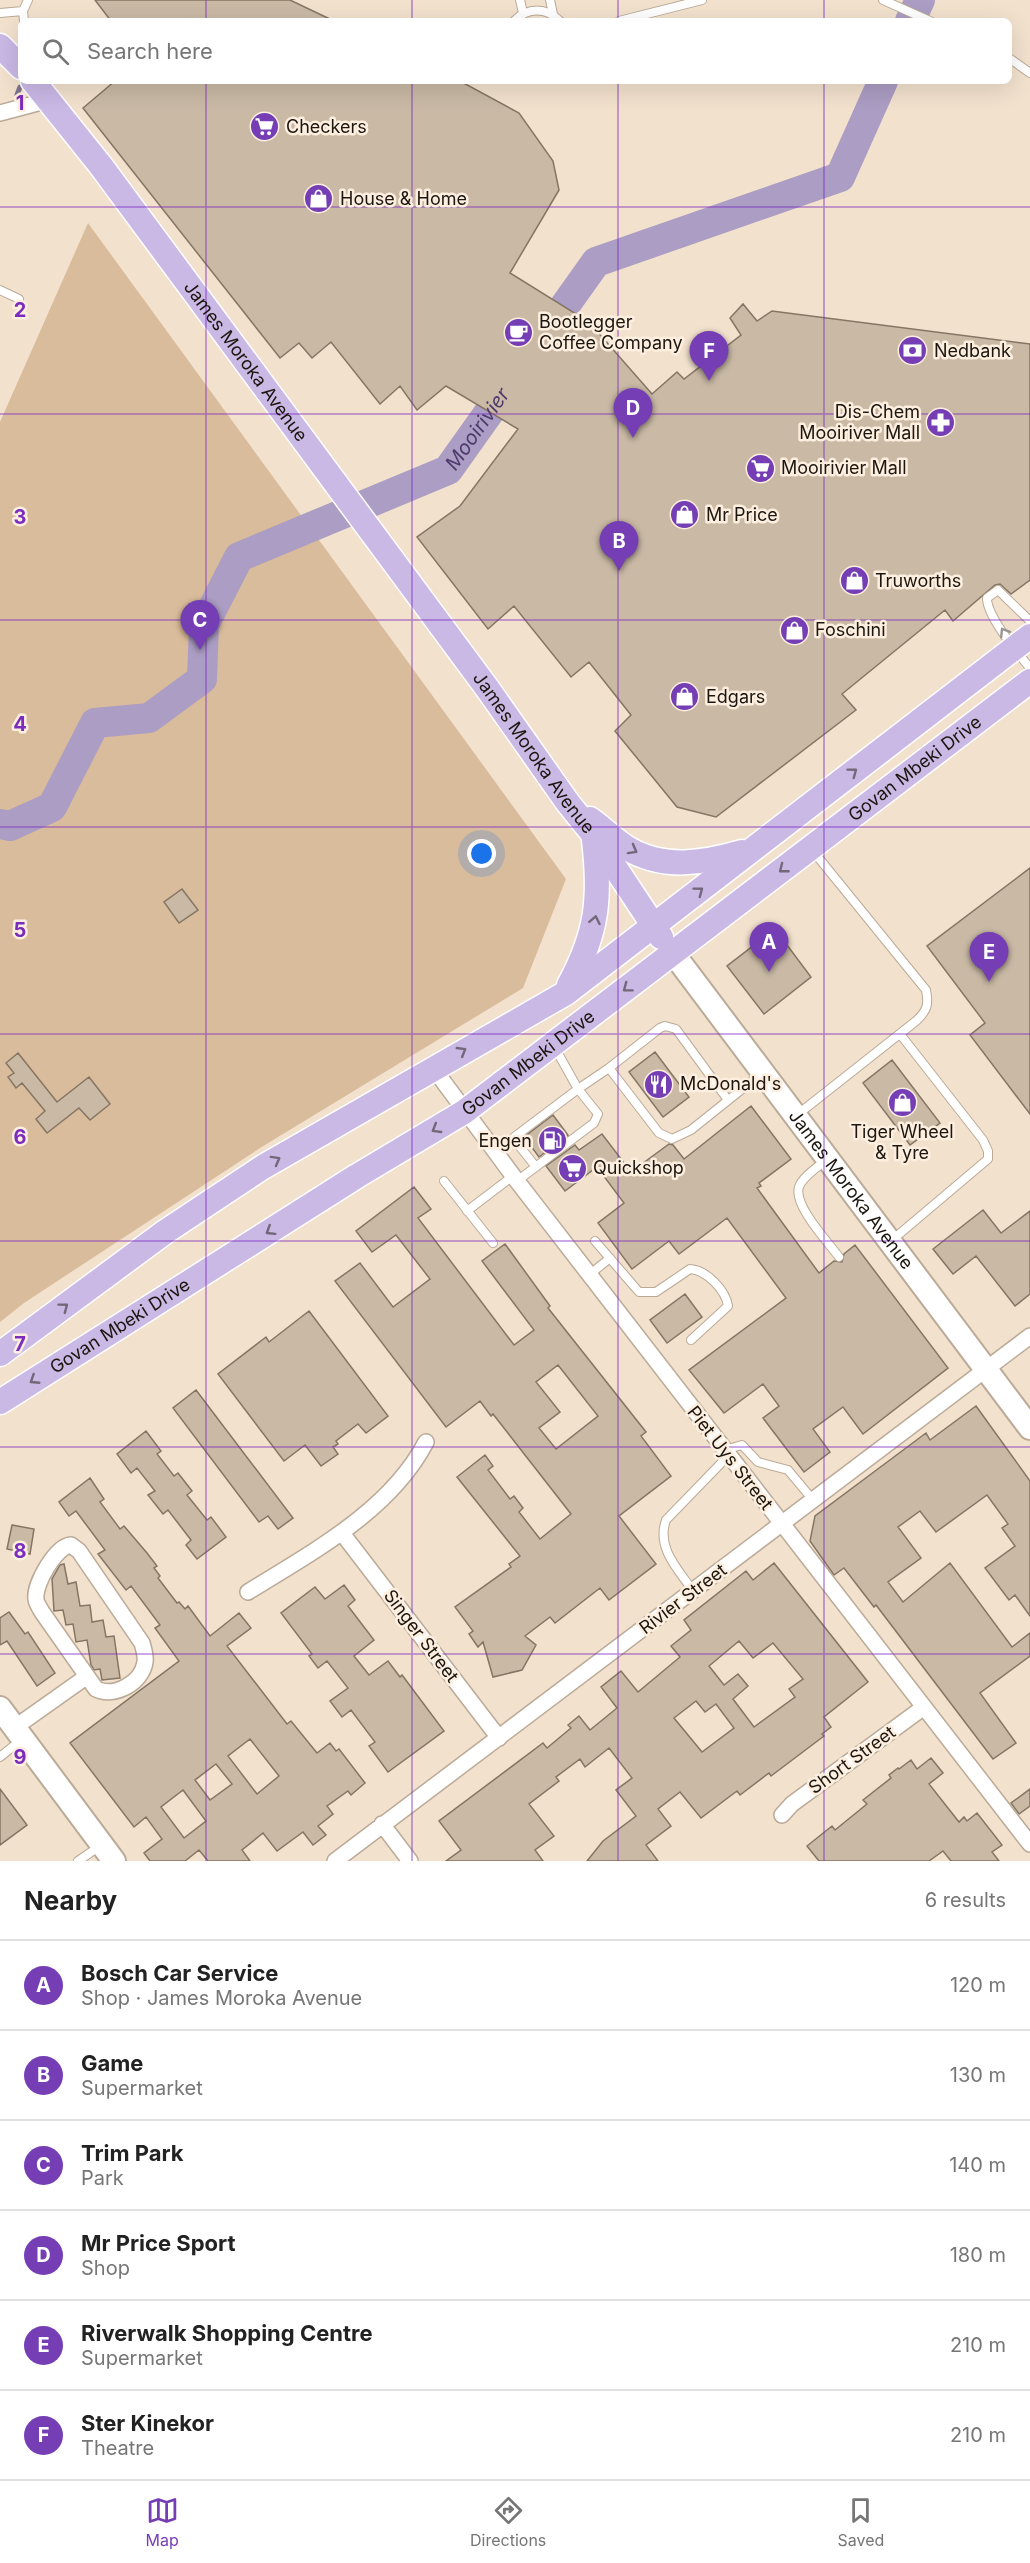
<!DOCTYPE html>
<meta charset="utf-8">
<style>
body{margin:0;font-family:Inter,sans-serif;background:#f6f6f6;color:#222}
.you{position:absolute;left:482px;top:854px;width:21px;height:21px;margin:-15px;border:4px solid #fff;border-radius:50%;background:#1a73e8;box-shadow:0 0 0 9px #1a73e833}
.badge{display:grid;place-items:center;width:39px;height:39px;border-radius:50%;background:#763eb5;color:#fff;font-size:20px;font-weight:700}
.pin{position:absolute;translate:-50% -50px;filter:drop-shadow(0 2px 3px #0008)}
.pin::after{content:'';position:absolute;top:32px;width:21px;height:18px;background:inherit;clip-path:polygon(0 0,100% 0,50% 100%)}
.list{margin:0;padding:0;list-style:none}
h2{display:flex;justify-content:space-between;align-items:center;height:78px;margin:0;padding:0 24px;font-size:26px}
h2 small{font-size:20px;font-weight:400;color:#767676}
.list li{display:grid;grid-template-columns:39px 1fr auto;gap:18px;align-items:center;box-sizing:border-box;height:90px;padding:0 24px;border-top:2px solid #e0e0e0}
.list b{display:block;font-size:22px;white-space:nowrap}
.list p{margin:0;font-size:20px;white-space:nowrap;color:#767676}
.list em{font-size:20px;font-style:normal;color:#767676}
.icon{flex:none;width:33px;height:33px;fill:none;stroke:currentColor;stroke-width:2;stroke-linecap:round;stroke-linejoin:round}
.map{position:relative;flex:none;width:1030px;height:1861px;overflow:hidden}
.search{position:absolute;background:#fff;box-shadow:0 6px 24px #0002;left:18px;right:18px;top:18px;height:66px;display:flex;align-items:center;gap:15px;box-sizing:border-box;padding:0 21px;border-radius:9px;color:#767676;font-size:22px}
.sheet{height:618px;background:#fff}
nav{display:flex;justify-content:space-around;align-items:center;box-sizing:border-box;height:84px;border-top:2px solid #e0e0e0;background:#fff;font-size:16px;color:#767676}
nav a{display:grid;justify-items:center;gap:3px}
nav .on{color:#763eb5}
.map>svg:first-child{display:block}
</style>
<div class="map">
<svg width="1030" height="1861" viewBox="0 0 1030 1861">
<rect width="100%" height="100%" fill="#f2e1cd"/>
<path fill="#d9bc9b" d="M88,223L566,879L523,988L260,1148L24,1303L0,1322V422Z"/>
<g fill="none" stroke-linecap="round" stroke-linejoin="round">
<path stroke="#80748d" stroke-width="5" d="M17,95L20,87"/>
<g stroke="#ab9dc3" stroke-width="30">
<path d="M910,21L920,0"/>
<path d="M542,338L596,262L840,177L883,81"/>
<path id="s1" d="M0,824L10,826L52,807L95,723L149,718L202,679L204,625L239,557L448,470L512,380"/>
</g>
</g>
<path fill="#c9b9a5" stroke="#857563" stroke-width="1.5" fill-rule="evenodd" d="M95,0H290L334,21H111Z
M115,81H460L519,113L553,161L559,190L510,273L589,322L652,394L677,372L684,379L741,335L730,318L743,304L757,321L772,311L1030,344V580L1011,594L1000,584L995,585L953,621L945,610L842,694L856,710L716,817L677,807L615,731L631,715L589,662L571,677L514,606L488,629L417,537L460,506L518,429L446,386L417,410L400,386L380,404L331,342L312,358L299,343L280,358L83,108Z
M1030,868V1114L970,1035L985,1023L927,946Z
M182,889L198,910L179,923L164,902Z
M775,929L811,977L764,1014L727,966Z
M655,1052L689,1097L663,1117L629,1072Z
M18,1053L57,1102L89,1077L110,1104L90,1120L79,1108L47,1133L36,1119L45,1111L22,1083L16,1088L8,1077L14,1073L6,1063Z
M892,1060L940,1123L910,1145L863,1083Z
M751,1106L791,1159L759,1183L761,1186L757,1188L819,1273L834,1261L842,1262L844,1254L855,1245L948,1368L863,1434L843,1407L813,1429L830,1452L804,1472L763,1418L779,1406L763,1384L724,1413L689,1370L786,1298L727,1218L679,1254L669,1241L632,1269L598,1223L624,1203L597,1167L565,1191L546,1166L575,1145L579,1150L602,1134L631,1172L669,1144L673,1145L684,1159Z
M553,1115L568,1135L539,1157L524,1137Z
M414,1187L431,1209L418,1218L514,1345L534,1330L482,1261L505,1244L550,1306L548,1308L646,1432L641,1436L671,1476L619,1516L656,1564L609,1600L600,1588L555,1623L550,1617L525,1636L536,1645L522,1670L493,1677L483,1642L478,1647L469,1634L473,1631L455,1607L511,1567L509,1564L520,1556L457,1477L485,1455L493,1466L488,1470L510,1499L514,1496L523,1508L519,1512L540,1539L571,1514L493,1414L491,1416L480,1401L446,1427L335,1281L360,1263L393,1307L430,1279L396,1235L372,1252L356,1231ZM558,1365L598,1416L556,1449L539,1428L560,1412L536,1382Z
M983,1210L1001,1233L1030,1211V1294L1015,1306L976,1256L953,1274L933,1249Z
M685,1294L702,1317L667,1343L650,1320Z
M309,1311L388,1416L366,1433L358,1424L336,1441L338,1444L333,1447L338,1454L321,1466L305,1445L284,1461L218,1374L266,1337L269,1342Z
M196,1390L293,1518L278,1529L268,1516L259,1522L173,1408Z
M976,1406L1030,1481V1616L1015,1595L1009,1600L985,1568L1015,1546L1002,1528L1008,1524L987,1495L936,1532L920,1511L898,1527L921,1558L888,1582L903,1602L950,1563L1012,1647L1030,1633V1656L980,1693L1016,1743L993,1759L876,1605L874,1607L844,1568L834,1575L810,1541L815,1516L926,1433L930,1440Z
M146,1431L161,1451L157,1454L174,1476L178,1473L192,1491L187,1495L207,1520L211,1517L226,1537L197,1559L186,1545L191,1540L168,1510L163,1514L148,1495L155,1491L137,1468L131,1473L117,1454Z
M90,1478L104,1499L100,1502L120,1529L124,1526L147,1553L157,1566L154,1568L160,1576L158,1578L177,1603L179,1602L185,1609L188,1606L210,1636L239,1613L251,1628L227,1646L287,1724L291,1721L317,1753L330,1743L336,1751L339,1749L365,1783L351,1795L348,1791L327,1806L333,1814L318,1826L326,1835L313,1845L303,1832L277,1851L263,1833L242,1850L250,1861H208L199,1850L185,1861H150L144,1853L162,1839L146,1817L134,1827L70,1743L179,1661L155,1628L160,1625L131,1586L126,1590L98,1554L105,1550L76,1511L69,1516L59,1502ZM250,1739L279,1776L257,1794L228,1756ZM216,1764L232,1784L210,1800L195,1780ZM183,1790L206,1821L184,1838L161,1807Z
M12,1525L34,1529L30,1554L7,1549Z
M774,1563L868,1682L824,1717L831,1727L822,1734L824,1736L771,1776L769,1773L740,1795L737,1791L701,1818L680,1792L658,1809L671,1826L646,1845L658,1861H587L603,1841L636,1816L616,1790L632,1778L609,1748L585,1767L580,1759L556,1777L559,1781L529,1804L554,1836L535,1850L543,1861H446L461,1850L439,1821L543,1743L547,1748L571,1728L568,1725L579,1716L590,1730L617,1708L601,1687L621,1671L638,1692L680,1657L671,1646L691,1630L684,1620L746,1571L753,1580ZM739,1641L753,1658L773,1643L803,1679L789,1689L795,1697L754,1727L733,1699L748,1686L738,1674L724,1685L709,1666ZM696,1701L705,1712L716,1704L734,1728L702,1752L674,1718Z
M64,1564L68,1584L76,1582L80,1606L90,1605L92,1622L103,1620L106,1637L114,1636L120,1678L102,1680L100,1669L94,1670L91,1665L87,1640L76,1642L73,1624L66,1625L63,1610L54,1611L52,1579L60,1565Z
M344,1585L355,1600L348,1606L374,1640L354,1656L369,1675L388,1661L400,1677L402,1675L444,1731L388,1772L369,1746L375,1742L351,1710L342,1717L330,1701L348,1688L327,1661L318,1668L309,1656L312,1654L281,1613L315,1587L325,1599Z
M9,1612L25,1634L28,1632L55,1673L37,1686L7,1641L0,1645V1618Z
M931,1758L943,1773L929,1784L959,1822L964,1817L967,1821L977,1813L1002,1845L992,1852L999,1861H951L943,1851L929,1861H819L807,1846L832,1826L835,1830L867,1804L863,1800L891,1778L889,1775L898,1768L899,1769L911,1760L917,1769Z
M0,1789L27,1825L0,1845Z
M1030,1789V1806L1019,1814L1011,1803Z"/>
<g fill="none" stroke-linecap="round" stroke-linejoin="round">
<defs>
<path id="lane" d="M520,0L523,13
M550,0L553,14
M883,0L930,21
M0,13L23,11
M24,21L23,11L28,0
M514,21C528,7 546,7 560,21
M619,21L702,0
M1009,58L1030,73
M0,290L19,299
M1030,621L998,590L987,598C987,617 1018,653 1030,668
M728,1100L676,1029L665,1026L660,1028L609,1068L659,1133L672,1139L691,1130L761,1074
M797,1115L916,1021C927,1011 929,1005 926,990L813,851
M826,1160C818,1167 802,1177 799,1187C793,1205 828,1242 839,1257
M536,1167L513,1138L578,1089L555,1048
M444,1181L493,1243
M517,1181L594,1123L598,1114L578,1089L609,1068
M467,1211L513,1176
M595,1241L639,1292H656L690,1269C707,1270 726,1291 728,1306L691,1340
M891,1241L988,1159V1151L983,1140L900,1034
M589,1275L610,1258
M724,1450L742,1445L758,1462L788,1470L813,1500
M693,1591C678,1569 656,1548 666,1520L729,1455
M0,1757L21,1740
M78,1861L100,1846"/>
<path id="street" d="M0,113L49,100
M434,1069L517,1181L1030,1844
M342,1533L499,1738
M71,1545L79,1551L142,1643C144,1650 146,1656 145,1662C142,1683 114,1698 96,1689L42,1612C40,1608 36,1603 36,1599C34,1584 56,1546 71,1545Z
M248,1592C312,1552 390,1511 426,1442
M14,1728L86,1677
M782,1815L792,1804L924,1707
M382,1824L410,1861
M335,1861L1030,1336"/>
<g id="secondary">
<path id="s2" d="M673,953L1030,1428"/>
<path d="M0,1708L114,1861"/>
</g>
<g id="primary">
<path d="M0,46L21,67"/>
<path id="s3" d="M33,81L101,166L487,688L568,803L593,834L661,937"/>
<path d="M590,819C603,828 614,840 627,848C663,870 704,863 742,852"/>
<path d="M569,985C597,934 601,898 594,840"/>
<path d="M0,1354L165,1232L263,1167L566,993L1030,636"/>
<path id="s4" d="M0,1402L357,1176L464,1112L1030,681"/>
</g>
</defs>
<use href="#lane" stroke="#bbaa97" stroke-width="10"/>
<use href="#street" stroke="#bbaa97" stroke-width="18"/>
<use href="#secondary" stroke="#bbaa97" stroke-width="26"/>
<use href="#primary" stroke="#fff" stroke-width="27"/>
<use href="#lane" stroke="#fff" stroke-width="8"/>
<use href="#street" stroke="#fff" stroke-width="15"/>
<use href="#secondary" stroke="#fff" stroke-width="22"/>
<use href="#primary" stroke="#cab8e5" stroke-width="24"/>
</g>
<defs><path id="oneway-chevron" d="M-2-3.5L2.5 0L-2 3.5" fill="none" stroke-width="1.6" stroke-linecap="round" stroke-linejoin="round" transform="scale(1.5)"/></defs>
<use stroke="#999693" href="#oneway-chevron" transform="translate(1004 632) rotate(-122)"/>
<g stroke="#73677a">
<use href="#oneway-chevron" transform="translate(853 772) rotate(-37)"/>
<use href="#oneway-chevron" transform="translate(633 850) rotate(29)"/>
<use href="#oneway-chevron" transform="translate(783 869) rotate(142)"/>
<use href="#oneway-chevron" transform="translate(699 891) rotate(-37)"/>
<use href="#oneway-chevron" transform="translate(595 920) rotate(-79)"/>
<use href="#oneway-chevron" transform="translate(627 988) rotate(143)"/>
<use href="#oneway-chevron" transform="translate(462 1051) rotate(-31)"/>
<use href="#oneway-chevron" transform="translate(436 1129) rotate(149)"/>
<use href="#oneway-chevron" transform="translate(276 1160) rotate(-29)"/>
<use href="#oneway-chevron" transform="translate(270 1231) rotate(148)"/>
<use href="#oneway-chevron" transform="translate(64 1307) rotate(-37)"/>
<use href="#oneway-chevron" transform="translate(34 1380) rotate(147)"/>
</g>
<path fill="none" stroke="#7b2cbf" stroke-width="1.5" stroke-opacity="0.55" d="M206,0V21M412,0V21M618,0V21M824,0V21M206,81V1861M412,81V1861M618,81V1861M824,81V1861M0,207H1030M0,414H1030M0,620H1030M0,827H1030M0,1034H1030M0,1241H1030M0,1447H1030M0,1654H1030"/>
<defs>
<symbol id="supermarket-disc" viewBox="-11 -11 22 22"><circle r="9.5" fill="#763eb5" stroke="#fdefdf"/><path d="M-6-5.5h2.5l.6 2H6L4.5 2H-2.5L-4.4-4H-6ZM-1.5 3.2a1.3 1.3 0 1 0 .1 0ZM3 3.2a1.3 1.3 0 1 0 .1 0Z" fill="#fff"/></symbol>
<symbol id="shop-disc" viewBox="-11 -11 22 22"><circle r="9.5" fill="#763eb5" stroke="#fdefdf"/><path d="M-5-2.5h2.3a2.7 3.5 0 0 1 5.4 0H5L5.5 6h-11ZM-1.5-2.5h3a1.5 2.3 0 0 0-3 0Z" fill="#fff"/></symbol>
<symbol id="cafe-disc" viewBox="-11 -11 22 22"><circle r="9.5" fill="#763eb5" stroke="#fdefdf"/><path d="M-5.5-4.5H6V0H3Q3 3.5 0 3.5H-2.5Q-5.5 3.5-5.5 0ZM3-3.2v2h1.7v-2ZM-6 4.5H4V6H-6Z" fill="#fff"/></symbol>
<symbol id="bank-disc" viewBox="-11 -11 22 22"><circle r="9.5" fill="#763eb5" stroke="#fdefdf"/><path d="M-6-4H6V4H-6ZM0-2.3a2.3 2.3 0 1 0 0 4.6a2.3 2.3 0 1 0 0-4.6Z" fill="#fff"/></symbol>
<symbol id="pharmacy-disc" viewBox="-11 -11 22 22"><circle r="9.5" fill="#763eb5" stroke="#fdefdf"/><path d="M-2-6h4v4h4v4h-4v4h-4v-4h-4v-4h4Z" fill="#fff"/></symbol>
<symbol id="restaurant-disc" viewBox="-11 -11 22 22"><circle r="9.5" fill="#763eb5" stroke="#fdefdf"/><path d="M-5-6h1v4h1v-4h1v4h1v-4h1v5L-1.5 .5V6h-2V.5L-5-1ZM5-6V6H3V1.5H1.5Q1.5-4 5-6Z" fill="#fff"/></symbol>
<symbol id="fuel-disc" viewBox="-11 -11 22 22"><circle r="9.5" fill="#763eb5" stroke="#fdefdf"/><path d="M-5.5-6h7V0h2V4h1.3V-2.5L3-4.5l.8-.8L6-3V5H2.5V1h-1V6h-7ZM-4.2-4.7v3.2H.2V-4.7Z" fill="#fff"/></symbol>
</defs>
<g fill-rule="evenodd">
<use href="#supermarket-disc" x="248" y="110" width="33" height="33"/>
<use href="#shop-disc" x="302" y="182" width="33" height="33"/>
<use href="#cafe-disc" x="502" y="316" width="33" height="33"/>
<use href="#bank-disc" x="896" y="334" width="33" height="33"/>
<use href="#pharmacy-disc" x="924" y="406" width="33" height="33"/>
<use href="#supermarket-disc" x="744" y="452" width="33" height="33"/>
<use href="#shop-disc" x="668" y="498" width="33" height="33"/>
<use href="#shop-disc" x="838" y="564" width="33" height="33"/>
<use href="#shop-disc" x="778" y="614" width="33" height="33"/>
<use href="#shop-disc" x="668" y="680" width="33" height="33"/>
<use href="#restaurant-disc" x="642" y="1068" width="33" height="33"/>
<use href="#shop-disc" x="886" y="1086" width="33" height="33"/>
<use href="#fuel-disc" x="536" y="1124" width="33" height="33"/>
<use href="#supermarket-disc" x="556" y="1152" width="33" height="33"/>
</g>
<g text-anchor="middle" stroke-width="5" stroke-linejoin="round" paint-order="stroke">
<g font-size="18" fill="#1c160f" stroke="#fdefdf" text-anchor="start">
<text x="286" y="133">Checkers</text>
<text x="340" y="205">House &amp; Home</text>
<text x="539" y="328">Bootlegger<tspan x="539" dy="21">Coffee Company</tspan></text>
<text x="934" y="357">Nedbank</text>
<text x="920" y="418" text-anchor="end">Dis-Chem<tspan x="920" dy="21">Mooiriver Mall</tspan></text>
<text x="781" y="474">Mooirivier Mall</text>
<text x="706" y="521">Mr Price</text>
<text x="875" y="587">Truworths</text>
<text x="815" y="636">Foschini</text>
<text x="706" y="703">Edgars</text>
<text x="680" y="1090">McDonald's</text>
<text x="902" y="1138" text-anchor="middle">Tiger Wheel<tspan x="902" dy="21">&amp; Tyre</tspan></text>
<text x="532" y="1147" text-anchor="end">Engen</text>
<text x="593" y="1174">Quickshop</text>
</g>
<g font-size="18" fill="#1c160f" stroke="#fdefdf">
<text dy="6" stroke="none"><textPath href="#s3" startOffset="352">James Moroka Avenue</textPath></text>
<text dy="6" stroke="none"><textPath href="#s3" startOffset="838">James Moroka Avenue</textPath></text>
<text dy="6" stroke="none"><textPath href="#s4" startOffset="1114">Govan Mbeki Drive</textPath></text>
<text dy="6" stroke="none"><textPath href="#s4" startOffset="628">Govan Mbeki Drive</textPath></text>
<text dy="6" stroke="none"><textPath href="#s2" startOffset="296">James Moroka Avenue</textPath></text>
<text dy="6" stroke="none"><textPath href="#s4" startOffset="142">Govan Mbeki Drive</textPath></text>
<text transform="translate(730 1458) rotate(52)" y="6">Piet Uys Street</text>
<text transform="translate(683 1599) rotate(-37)" y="6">Rivier Street</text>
<text transform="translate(421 1636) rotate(53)" y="6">Singer Street</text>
<text transform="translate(852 1760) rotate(-36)" y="6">Short Street</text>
</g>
<g font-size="20" font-style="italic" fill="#4f3a6d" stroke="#fdefdf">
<text dy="7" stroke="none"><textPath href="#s1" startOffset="678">Mooirivier</textPath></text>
</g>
</g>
<g font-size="20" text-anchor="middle" font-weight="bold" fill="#7b2cbf" stroke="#fdefdf" stroke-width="5" stroke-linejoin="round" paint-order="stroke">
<text x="20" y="110">1</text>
<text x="20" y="317">2</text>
<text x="20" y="524">3</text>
<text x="20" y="731">4</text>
<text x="20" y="937">5</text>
<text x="20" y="1144">6</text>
<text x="20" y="1351">7</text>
<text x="20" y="1558">8</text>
<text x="20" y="1764">9</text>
</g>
</svg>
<div class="you"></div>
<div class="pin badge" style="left:769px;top:972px">A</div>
<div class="pin badge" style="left:619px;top:571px">B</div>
<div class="pin badge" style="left:200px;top:650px">C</div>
<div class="pin badge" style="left:633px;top:438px">D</div>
<div class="pin badge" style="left:989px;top:982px">E</div>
<div class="pin badge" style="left:709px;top:381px">F</div>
<div class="search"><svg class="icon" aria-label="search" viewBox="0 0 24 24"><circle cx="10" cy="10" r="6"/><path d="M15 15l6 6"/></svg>Search here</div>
</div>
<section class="sheet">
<h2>Nearby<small>6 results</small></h2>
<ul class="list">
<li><span class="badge">A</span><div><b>Bosch Car Service</b><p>Shop · James Moroka Avenue</p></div><em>120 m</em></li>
<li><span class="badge">B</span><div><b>Game</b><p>Supermarket</p></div><em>130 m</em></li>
<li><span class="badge">C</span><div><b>Trim Park</b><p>Park</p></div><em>140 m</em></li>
<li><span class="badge">D</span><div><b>Mr Price Sport</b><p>Shop</p></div><em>180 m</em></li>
<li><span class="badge">E</span><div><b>Riverwalk Shopping Centre</b><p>Supermarket</p></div><em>210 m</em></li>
<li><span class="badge">F</span><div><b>Ster Kinekor</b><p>Theatre</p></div><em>210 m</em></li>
</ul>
</section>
<nav>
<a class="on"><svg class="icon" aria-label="map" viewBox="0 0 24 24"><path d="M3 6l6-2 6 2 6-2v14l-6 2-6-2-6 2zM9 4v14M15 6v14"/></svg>Map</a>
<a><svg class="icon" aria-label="directions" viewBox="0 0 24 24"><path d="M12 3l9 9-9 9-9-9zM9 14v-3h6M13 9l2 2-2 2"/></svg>Directions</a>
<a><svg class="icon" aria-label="saved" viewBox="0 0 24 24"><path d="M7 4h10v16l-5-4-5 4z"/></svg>Saved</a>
</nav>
